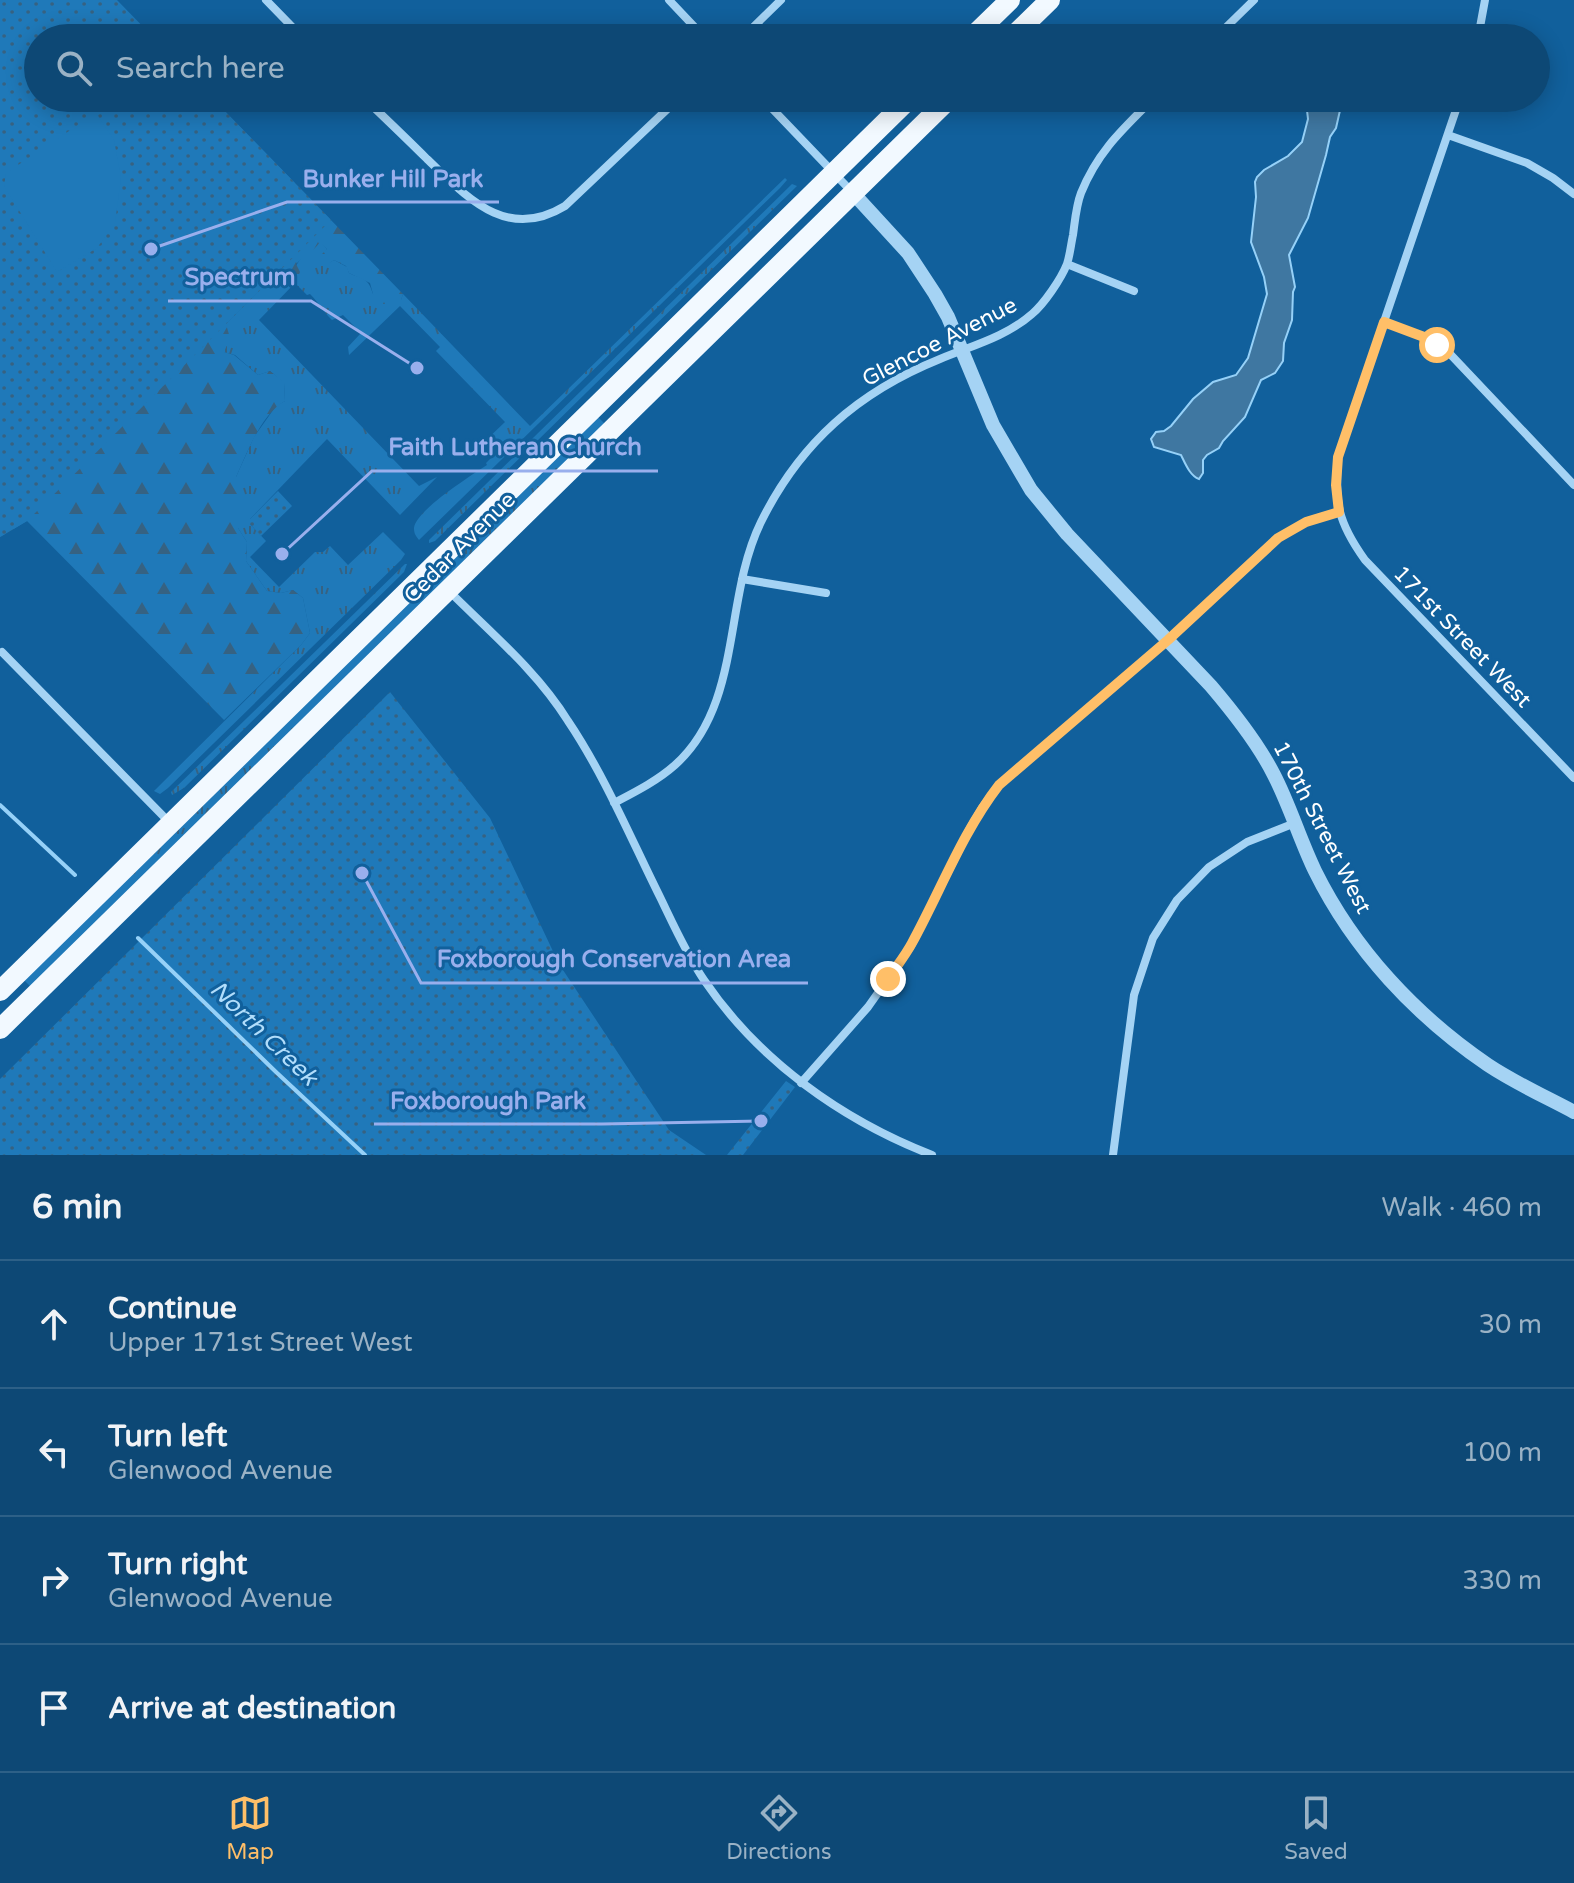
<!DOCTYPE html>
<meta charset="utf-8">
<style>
body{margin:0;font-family:"Varela Round",sans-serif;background:#1b527d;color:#f1f3f6}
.stop{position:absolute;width:24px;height:24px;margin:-18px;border:6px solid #ffbf68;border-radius:50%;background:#fff}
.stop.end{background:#ffbf68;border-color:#fff;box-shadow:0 2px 8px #0008}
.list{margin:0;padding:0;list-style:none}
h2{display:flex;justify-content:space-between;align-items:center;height:104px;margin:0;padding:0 32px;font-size:34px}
h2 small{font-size:26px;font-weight:400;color:#9ab2c5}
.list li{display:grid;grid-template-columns:52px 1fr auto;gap:24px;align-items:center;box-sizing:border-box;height:128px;padding:0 32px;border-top:2px solid #2d6087}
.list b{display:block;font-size:30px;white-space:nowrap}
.list p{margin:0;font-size:26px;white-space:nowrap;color:#9ab2c5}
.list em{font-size:26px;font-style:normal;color:#9ab2c5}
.icon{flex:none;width:44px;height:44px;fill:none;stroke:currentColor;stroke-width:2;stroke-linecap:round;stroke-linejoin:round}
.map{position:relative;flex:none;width:1574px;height:1155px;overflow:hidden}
.search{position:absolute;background:#0d4875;box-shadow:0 4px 20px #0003;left:24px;right:24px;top:24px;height:88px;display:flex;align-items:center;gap:20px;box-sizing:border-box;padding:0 28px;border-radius:44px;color:#9ab2c5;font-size:30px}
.sheet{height:616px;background:#0d4875}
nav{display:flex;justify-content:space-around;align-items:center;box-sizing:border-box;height:112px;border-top:2px solid #2d6087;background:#0d4875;font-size:22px;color:#9ab2c5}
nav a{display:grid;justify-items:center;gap:4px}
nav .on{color:#ffbf68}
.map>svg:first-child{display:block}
</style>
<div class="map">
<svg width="1574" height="1155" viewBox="0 0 1574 1155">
<defs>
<pattern id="grass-tufts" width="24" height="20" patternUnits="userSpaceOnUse" patternTransform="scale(2)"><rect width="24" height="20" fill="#1f79b9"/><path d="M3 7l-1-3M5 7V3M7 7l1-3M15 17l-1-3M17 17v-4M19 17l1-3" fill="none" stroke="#366282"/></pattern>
<pattern id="forest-firs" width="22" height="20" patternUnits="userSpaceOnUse" patternTransform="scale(2)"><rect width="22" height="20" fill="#1f79b9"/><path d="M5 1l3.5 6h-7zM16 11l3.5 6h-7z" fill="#366282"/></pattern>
<pattern id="park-dots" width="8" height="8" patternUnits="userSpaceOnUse" patternTransform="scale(2)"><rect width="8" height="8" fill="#1f79b9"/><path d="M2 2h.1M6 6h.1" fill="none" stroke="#366282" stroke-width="1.8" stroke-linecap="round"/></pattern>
</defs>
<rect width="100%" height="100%" fill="#11609c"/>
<path fill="url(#grass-tufts)" d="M785,178L787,180L780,188L419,540C416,536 414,534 414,528C416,510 472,475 487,465L486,463L492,457L489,454V449L482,444L505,422L436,351L440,347L400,306L349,355L348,347L361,333L343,315L332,320C322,310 319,303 310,294L307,295L295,283L259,320L419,486L437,477L400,515L327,439L250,519V524L266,541L250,557L279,587L315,552H323L330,546L348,565L383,532L405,554L401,560L168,788L160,794L154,791L301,645L310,633L303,598L293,590L281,593L267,591L246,561L247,542L238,528L236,477L254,437L276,406L285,401L284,383L270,371L258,375L235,355L223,352L226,324L272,278L289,283C293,272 296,262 306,254C312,249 316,248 320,241L327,249L324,254L329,263L334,260L347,267L349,273C363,280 368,277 373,294L401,300L403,294L530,426Z
M792,184L797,186L435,541L429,543V540Z
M598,417L605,424L31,987L24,980Z
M405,564H407L404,572L184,788L172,795L171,792Z"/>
<path fill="url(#forest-firs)" d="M212,98L403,294L401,300L394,303L383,304L373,294L370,283L349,273L346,266L334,260L324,267L318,262L319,257L327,249L320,242C314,251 304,256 296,264L300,272L297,279L289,283L272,278L226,324L230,338L224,352L234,355L258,375L270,371L284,382L285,401C261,414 247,453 236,477L243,484L241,522L238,528L247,542L246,561L267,591L281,593L293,590L303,598L310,633L301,645L224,720L27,521L0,537Z"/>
<path fill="url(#park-dots)" d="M0,0H117L154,38H38V98H212L331,220L27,521L0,537Z
M278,491L292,506L261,536L250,524V519Z
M390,692L490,818L559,964L669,1130L706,1155H0V1079Z
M786,1081L795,1087L743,1155H727Z"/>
<path fill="#1f79b9" d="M96,113L114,140L121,178L115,223L97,248L57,272L4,186L6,173Z"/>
<path fill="#3f77a1" stroke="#96d1f8" stroke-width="2" d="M1308,98H1339L1341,106L1336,128L1330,137L1326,155L1308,218L1289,255L1295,287L1293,292L1292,320L1284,343L1283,361L1275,373L1261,380L1245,417L1223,441L1219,448L1207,455L1203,460V473L1199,479C1190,476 1185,463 1181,455L1154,447L1151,439L1156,432L1164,431L1171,426L1193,399L1213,382L1236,375L1248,358L1267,294L1264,277L1251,242L1256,197L1255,182L1257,177L1264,170L1288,156L1302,142L1308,119L1306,102Z"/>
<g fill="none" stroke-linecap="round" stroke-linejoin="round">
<path stroke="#96d1f8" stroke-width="4" d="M0,805L75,875
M138,938L276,1072L365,1155"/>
<path stroke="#a5d3f4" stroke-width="8" d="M266,0L303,38
M669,0L705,38
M742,38L781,0
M1215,38L1254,0
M1478,38L1485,0
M364,98C385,118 406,138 427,159C467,197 506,242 565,206L679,98
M762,98L853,193
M1460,98L1338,457C1335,503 1337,521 1365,560L1574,778
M1448,135L1527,163L1553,178L1574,194
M1067,264L1134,291
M1384,322L1424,337L1451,355L1574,485
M742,579L826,593
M449,591C490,632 537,671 568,721C605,776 631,839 661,899C674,926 687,955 704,980C759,1061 842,1120 932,1155
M2,652L170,823
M614,803C635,792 657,781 675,765C743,704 723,599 761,522C800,443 858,392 940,359C971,346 1006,337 1032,314C1044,304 1061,279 1067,264C1070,255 1071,244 1073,235C1075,221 1076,206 1081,193C1098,151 1123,129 1154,98
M801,1083L868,1007L911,946L970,828L982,808L999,785L1168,640L1278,538L1306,522L1339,512
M1113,1155L1134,995L1153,938L1177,900L1209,867L1247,842L1295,823"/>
<path stroke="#a5d3f4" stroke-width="14" d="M853,193L908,253L935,294L948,317L993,425L1031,490L1067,534L1211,686C1234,713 1258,743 1274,775C1290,806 1300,840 1315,871C1354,950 1416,1016 1488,1065C1515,1083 1546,1097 1574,1112"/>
<path stroke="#f2f9ff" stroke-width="20" d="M971,38L1010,0
M1011,38L1050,0
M0,991L910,98
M0,1029L950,98"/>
</g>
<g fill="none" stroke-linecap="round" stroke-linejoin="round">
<path stroke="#ffbf68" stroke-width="10" d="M888,979C896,967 905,956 912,943C941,890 962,833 999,785L1168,640L1278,538L1306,522L1339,512L1336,485L1338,457L1384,322L1424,337L1437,345"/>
</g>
<g text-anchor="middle" stroke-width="6" stroke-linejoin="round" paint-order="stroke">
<g font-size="22" fill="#fff" stroke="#11609c">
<text transform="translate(939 341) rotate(-27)" y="8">Glencoe Avenue</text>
<text transform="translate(459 547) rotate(-45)" y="8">Cedar Avenue</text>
<text transform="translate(1463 636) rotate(46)" y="8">171st Street West</text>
<text transform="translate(1323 827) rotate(63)" y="8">170th Street West</text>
</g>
<g font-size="24" font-style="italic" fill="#b1ddfb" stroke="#11609c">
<text transform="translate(264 1033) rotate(44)" y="8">North Creek</text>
</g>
</g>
<path fill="none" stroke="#99afed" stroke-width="3" d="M151 249L287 202H499M417 368L311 301H168M282 554L372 471H658M362 873L421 983H808M761 1121L602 1124H374"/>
<g fill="#99afed" stroke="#11609c" stroke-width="3">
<circle cx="151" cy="249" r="8"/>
<circle cx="417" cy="368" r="8"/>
<circle cx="282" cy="554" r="8"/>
<circle cx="362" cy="873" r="8"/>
<circle cx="761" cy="1121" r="8"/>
</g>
<g font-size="24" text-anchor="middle" font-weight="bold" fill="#99afed" stroke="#11609c" stroke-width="6" stroke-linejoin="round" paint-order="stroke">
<text x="393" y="187">Bunker Hill Park</text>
<text x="240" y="285">Spectrum</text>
<text x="515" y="455">Faith Lutheran Church</text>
<text x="614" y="967">Foxborough Conservation Area</text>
<text x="488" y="1109">Foxborough Park</text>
</g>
</svg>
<div class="stop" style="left:1437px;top:345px"></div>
<div class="stop end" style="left:888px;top:979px"></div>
<div class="search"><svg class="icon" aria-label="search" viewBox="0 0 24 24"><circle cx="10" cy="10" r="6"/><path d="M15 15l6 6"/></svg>Search here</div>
</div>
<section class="sheet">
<h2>6 min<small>Walk · 460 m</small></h2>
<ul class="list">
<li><svg class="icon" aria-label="ahead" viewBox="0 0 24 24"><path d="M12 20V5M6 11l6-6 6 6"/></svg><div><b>Continue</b><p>Upper 171st Street West</p></div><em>30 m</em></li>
<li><svg class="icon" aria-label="left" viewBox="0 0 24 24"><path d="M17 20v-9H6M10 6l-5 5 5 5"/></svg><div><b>Turn left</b><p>Glenwood Avenue</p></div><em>100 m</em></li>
<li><svg class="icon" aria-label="right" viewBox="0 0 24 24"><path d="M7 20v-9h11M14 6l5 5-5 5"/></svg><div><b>Turn right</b><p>Glenwood Avenue</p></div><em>330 m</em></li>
<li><svg class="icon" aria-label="arrive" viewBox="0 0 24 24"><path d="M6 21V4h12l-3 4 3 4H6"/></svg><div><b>Arrive at destination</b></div></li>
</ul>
</section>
<nav>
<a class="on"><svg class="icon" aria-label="map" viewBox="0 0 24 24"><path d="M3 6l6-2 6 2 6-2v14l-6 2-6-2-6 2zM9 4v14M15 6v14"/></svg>Map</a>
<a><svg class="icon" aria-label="directions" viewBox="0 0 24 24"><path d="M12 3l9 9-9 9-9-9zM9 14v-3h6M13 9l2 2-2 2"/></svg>Directions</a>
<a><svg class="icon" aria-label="saved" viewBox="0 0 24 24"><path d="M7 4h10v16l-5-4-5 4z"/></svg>Saved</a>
</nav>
